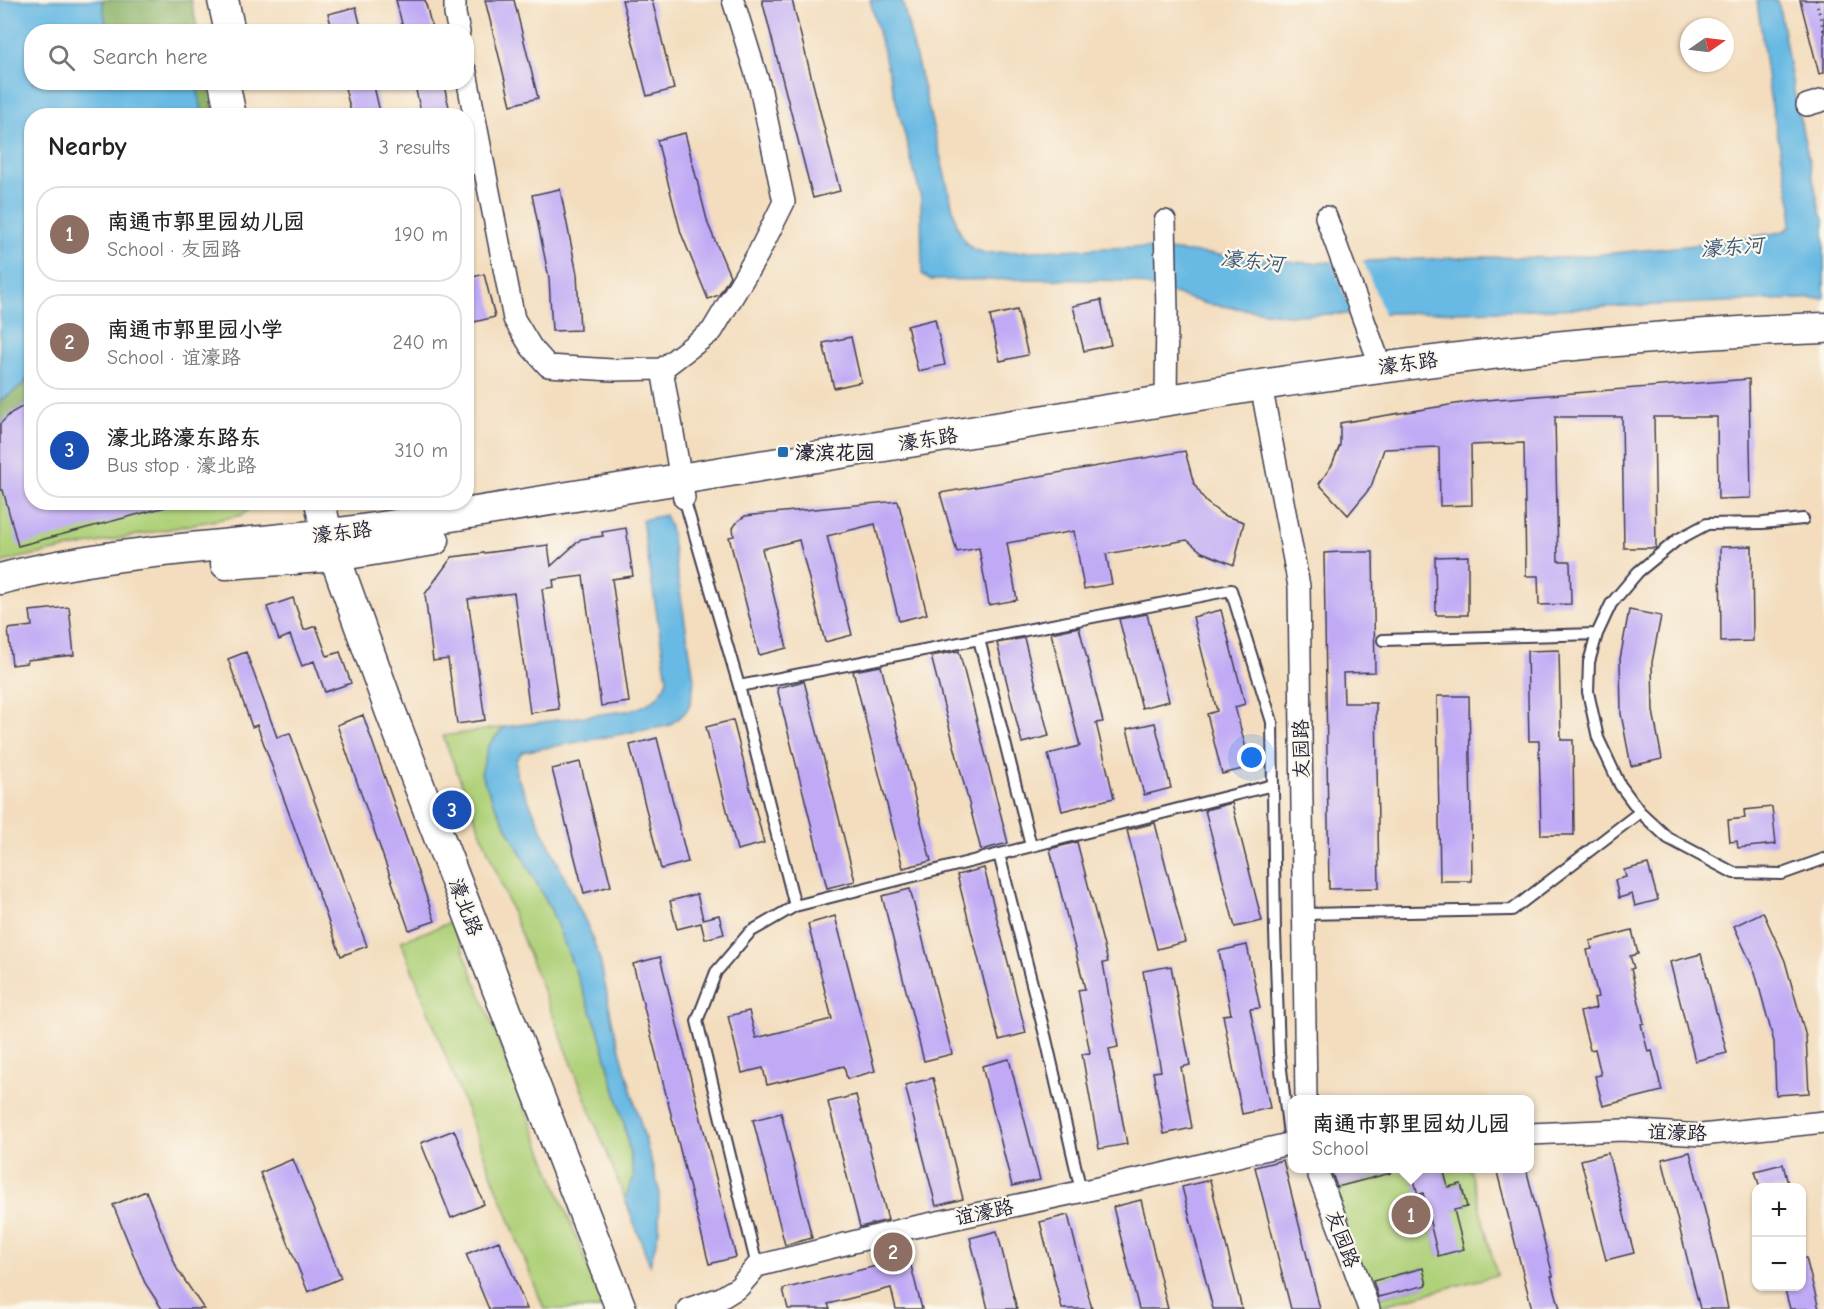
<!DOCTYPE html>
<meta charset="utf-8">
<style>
body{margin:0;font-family:"Comic Neue","LXGW WenKai TC",sans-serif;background:#f6f6f6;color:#222}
.controls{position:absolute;right:18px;bottom:18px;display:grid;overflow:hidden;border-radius:12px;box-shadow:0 2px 4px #0004}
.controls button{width:54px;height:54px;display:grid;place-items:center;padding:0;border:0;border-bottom:2px solid #e0e0e0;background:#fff;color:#222;font:30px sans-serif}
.compass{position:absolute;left:1680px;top:18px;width:54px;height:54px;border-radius:50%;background:#fff;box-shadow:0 2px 4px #0004;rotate:76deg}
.you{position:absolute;left:1252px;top:758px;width:21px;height:21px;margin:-15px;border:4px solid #fff;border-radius:50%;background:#1a73e8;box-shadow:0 0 0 9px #1a73e833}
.badge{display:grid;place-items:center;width:39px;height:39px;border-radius:50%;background:#1f6fb2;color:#fff;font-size:20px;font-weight:700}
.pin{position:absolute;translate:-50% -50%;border:3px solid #fff;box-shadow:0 2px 6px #0006}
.popup{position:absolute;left:1288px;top:1095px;width:246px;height:78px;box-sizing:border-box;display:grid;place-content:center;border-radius:12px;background:#fff;filter:drop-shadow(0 2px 4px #0005);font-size:20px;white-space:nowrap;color:#767676}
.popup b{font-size:22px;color:#222}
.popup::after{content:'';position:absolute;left:50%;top:100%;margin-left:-12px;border:12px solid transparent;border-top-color:#fff}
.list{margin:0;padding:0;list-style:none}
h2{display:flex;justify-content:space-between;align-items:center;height:78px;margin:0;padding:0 24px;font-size:26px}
h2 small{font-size:20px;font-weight:400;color:#767676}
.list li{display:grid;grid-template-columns:39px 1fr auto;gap:18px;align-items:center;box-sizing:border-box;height:96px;margin:0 12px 12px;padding:0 12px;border:2px solid #e0e0e0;border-radius:24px}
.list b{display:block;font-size:22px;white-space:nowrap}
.list p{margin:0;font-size:20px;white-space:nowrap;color:#767676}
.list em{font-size:20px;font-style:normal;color:#767676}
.icon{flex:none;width:33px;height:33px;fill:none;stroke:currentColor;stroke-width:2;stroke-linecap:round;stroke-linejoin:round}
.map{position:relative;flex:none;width:1824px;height:1309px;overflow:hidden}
.search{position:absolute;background:#fff;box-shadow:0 2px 4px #0004;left:24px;top:24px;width:450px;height:66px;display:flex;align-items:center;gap:15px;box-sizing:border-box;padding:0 21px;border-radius:24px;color:#767676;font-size:22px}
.panel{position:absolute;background:#fff;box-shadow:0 2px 4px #0004;left:24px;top:108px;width:450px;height:402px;border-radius:24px}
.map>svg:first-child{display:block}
</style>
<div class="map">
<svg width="1824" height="1309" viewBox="0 0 1824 1309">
<rect width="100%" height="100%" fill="#fbf7ec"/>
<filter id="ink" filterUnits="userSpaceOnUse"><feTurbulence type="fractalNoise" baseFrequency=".0167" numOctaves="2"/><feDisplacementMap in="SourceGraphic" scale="12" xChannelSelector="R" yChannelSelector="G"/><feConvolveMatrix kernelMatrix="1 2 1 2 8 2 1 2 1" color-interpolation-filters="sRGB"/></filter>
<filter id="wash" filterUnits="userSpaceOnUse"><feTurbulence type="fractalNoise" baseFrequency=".008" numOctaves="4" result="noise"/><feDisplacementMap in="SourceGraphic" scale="24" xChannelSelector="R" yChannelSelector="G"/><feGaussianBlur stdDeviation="1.35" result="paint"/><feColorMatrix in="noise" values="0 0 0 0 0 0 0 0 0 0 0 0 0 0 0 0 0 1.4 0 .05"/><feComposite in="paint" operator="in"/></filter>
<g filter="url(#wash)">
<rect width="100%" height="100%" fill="#f3ddbe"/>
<path fill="#b0d17a" stroke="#697a5a" stroke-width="1.5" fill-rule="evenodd" d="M31,374L32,502L256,503L242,515L18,558L0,563V401L24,384Z
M504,727L488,746L493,801L552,912L598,1029L624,1123L634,1176L625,1199L443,736Z
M452,922L601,1300L600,1309H544L401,941Z
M1388,1168L1411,1169L1418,1194L1423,1193L1438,1255L1454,1210L1467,1206L1461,1184L1448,1187L1443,1169H1470L1497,1275L1372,1308L1323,1169H1328L1333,1188L1385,1175L1384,1170ZM1422,1268L1426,1285L1375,1298L1371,1282Z"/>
<path fill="#8cb36a" stroke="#576a52" stroke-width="1.5" d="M102,0H191L198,31H107Z
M196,83H208L215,115H203Z
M31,374V401L11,413L0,424V401L24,384Z"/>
<path fill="#67b9e3" stroke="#446e8f" stroke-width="1.5" d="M0,0H102L107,31L32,32V82L196,83L203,115L32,116L31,374L24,384L0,401Z
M870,0H902L957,225C965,244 966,248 986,253L1133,247L1307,263L1482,257L1562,258L1716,243L1782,232L1790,227L1792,207L1770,97L1757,0H1778L1794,92L1820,211L1824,219V298L1506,311L1287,315L1207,304L1131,281L1050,279L931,280L922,274L921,198Z
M665,515L670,527L694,679C692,705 690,713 667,726L522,752L516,760V774L589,929L600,960L613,1025L659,1189V1230L650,1265L625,1199L634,1176L624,1123L598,1029L552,912L493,801L481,774L488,746L504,727L633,710C650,704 662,697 667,679L642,520Z"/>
<path fill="#f3ddbe" d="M1362,258L1385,316L1353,317L1331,259Z"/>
<g id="blocks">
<path fill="#c0aaf5" d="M396,0H425L433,32H404Z
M485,0H514L538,98L511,105Z
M622,0H652L674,89L647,96Z
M762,0H792L840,191L813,198Z
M1800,0H1824V73L1819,74Z
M356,7L362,32H333L328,14Z
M366,82H373L381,116H352L345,88Z
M414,82H443L450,111L434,116H422Z
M685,133L708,224L730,276L719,295L708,299L681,233L657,140Z
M560,189L577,274L580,330L552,331L549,278L532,195Z
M484,274L495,317L466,324V279Z
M1101,300L1111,345L1084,351L1073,306Z
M1017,310L1028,355L1000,361L990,316Z
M935,319L945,365L918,371L907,326Z
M851,337L861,382L834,388L823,343Z
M1749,379L1751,498L1718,499L1717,417H1654L1656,548H1624L1622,417H1555L1558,561H1570L1571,604L1539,605L1538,576H1526L1524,443L1471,445L1472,505L1440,506L1439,447L1384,449L1371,487L1348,515L1319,484L1332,465L1340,445V423L1474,401Z
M32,401V502H165L166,507L18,546L3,490H0V424L11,413Z
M1185,451L1194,484L1206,502L1223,515L1244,522L1234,565L1202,552L1187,540L1106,554L1112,584L1084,589L1074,531L1007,543L1017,600L989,605L979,548L957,552L940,493Z
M898,501L927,614L899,621L875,524L827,536L852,635L825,642L799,540L762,549L787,648L759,655L729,537L734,536L733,528L738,521L745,516L753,515Z
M626,528L633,576L612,579L629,702L601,706L583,576L553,580L554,587L542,589L559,709L530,713L514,593L468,599L485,720L457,724L448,659L433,661L425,594L452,557L548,545L551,566L581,539L603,536L602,532Z
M1752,546L1753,641L1721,642L1720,547Z
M1341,552H1373L1375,672L1343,673L1344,703H1376L1379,888L1329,889L1324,553Z
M1468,556V615H1436L1435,557Z
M293,598L304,630L316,626L327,656L340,652L351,683L325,692L314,661L302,666L290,635L279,640L267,607Z
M69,607L74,655L27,660V663L12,665L8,629L32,626L30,611Z
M1221,610L1245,704L1235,707L1251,767L1222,774L1207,714L1217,711L1193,617Z
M1629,610L1661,616L1652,662L1653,711L1662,759L1631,766L1621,714L1620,659Z
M1147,614L1169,701L1142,708L1119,619Z
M1079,627L1103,722L1096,723L1114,798L1062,811L1048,754L1080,746L1051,633Z
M1024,638L1049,736L1022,743L997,643Z
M1559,650L1561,740H1573L1574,835H1541L1539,741H1529L1527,651Z
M959,651L1008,843L981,850L931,656Z
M246,652L277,737L290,733L367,946L341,956L257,725L252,727L228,659Z
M881,666L931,861L903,868L853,671Z
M804,681L855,881L827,888L777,688Z
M1437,696H1469L1472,881H1440Z
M363,715L435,921L409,930L337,725Z
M733,720L764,843L737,850L706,727Z
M1155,723L1171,788L1144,795L1127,729Z
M657,738L688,862L661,869L630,745Z
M580,762L611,886L584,893L552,769Z
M1232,803L1262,921L1235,927L1205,810Z
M1772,807L1776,844L1738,848L1737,841L1730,842L1728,820L1745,818L1744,810Z
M1155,823L1185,942L1157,949L1127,830Z
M1077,842L1108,962L1103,963L1118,1047L1109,1049L1127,1144L1099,1149L1082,1054L1090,1053L1078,990L1085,989L1050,849Z
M1648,864L1658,900L1635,906L1632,894L1619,898L1615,880L1626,877L1624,870Z
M984,868L1026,1033L999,1040L957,875Z
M910,889L952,1054L924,1061L882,896Z
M697,894L703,919L719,915L724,934L705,939L701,923L677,929L670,901Z
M1763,912L1785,961L1806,1037L1809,1093L1776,1095L1774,1042L1755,972L1734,926Z
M835,916L875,1071L847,1079L844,1066L767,1085L763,1068L742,1073L728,1016L749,1011L756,1038L832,1019L808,924Z
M1632,930L1638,954L1630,956L1634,968L1631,969L1644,1023L1641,1024L1648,1052L1652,1051L1662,1091L1603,1106L1595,1076L1601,1075L1595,1049L1590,1050L1580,1012L1596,1008L1594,998L1598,997L1587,950L1592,949L1590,941Z
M1247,945L1260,1008L1250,1009L1270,1108L1242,1114L1223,1015L1231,1014L1219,951Z
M1701,954L1727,1053L1695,1061L1670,962Z
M660,957L736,1257L709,1264L633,964Z
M1171,966L1190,1065L1181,1067L1192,1128L1164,1134L1153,1072L1161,1071L1143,971Z
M1009,1059L1040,1180L1012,1186L982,1066Z
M933,1078L963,1199L936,1206L905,1085Z
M856,1095L888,1220L860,1227L828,1102Z
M781,1113L812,1238L785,1245L753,1120Z
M454,1130L484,1204L451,1218L421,1143Z
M1690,1152L1721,1274L1728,1309H1700L1662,1159Z
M1608,1153L1634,1253L1606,1260L1581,1160Z
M293,1159L341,1278L308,1292L260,1173Z
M1283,1160L1320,1309H1291L1255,1167Z
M1783,1164L1789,1188H1760L1755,1171Z
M1330,1168H1391V1173L1337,1187Z
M1411,1168H1443L1448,1187L1461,1184L1467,1207L1454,1210L1464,1249L1438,1256L1423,1193L1418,1195Z
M1496,1168H1526L1553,1276H1551L1560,1309H1532Z
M1210,1180L1242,1309H1213L1182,1187Z
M146,1191L177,1269L204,1309H162L145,1283L113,1205Z
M1141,1200L1168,1309H1139L1113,1207Z
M1068,1215L1092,1309H1062L1040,1222Z
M997,1231L1017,1309H988L970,1238Z
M499,1241L527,1309H489L466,1254Z
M909,1258L922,1309H896L891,1288L828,1304L830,1309H788L783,1289Z
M1802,1258H1806L1819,1309H1790L1785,1290L1802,1287Z
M1423,1268L1427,1285L1378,1297L1373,1281Z"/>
</g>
</g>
<g filter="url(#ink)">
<use href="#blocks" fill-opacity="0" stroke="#413e4f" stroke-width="1.5"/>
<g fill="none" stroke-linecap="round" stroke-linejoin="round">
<defs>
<path id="lane" d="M684,498L739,686L795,906
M1803,519L1763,523L1707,524L1677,540L1638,572L1611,604L1597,634L1589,662L1588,692L1598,738L1620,785L1640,812L1668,838L1734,873L1782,874L1824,859
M979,639L1031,846
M1383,640L1597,634
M739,686L1231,590L1272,722L1275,931L1279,1053L1290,1143
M999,854L1046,1039L1081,1191
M1304,914L1512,910L1640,812
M757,1266L697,1021L716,972L750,932L795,906L1273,785"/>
<path id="street" d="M455,0V14L459,32
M466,72L483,161
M1807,105L1824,100
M466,165L483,161L514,319L531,347L548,366L612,370L662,369
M1326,217L1381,367
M1165,221L1167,311L1166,401
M1264,401L1299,586L1306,1100
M684,498L662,369L712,331L758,254L784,202L760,87L733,0
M1530,1134L1623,1130L1701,1135L1824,1122
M1316,1168L1350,1256L1369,1309
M688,1309L721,1298L739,1287L757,1266L905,1229L1159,1175L1292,1143"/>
<path id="secondary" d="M223,0L230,32
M224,82L231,116
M320,502L327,535L390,710L621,1309
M226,564L335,556L434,540
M0,579C127,546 260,546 389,526C689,479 988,430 1287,381C1465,355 1644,334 1824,328"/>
</defs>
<use href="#lane" stroke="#413e4f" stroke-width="14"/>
<use href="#street" stroke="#413e4f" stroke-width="24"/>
<use href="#secondary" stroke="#413e4f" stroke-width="33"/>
<path stroke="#413e4f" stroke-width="3" stroke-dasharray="1.5 4.5" stroke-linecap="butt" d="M1816,0L1824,32"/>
<use href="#lane" stroke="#fff" stroke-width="10"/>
<use href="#street" stroke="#fff" stroke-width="21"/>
<use href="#secondary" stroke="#fff" stroke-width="30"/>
</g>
</g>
<rect fill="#1f6fb2" stroke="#fbf7ec" stroke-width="2" x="777" y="446" width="12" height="12" rx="3"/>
<g text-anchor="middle" stroke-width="4.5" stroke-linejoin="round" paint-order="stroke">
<g font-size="20" fill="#22223b" stroke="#fbf7ec">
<text transform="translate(1408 363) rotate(-8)" y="7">濠东路</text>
<text transform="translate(928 439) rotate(-9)" y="7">濠东路</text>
<text transform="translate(342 532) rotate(-7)" y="7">濠东路</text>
<text transform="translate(1301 749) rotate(-91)" y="7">友园路</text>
<text transform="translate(466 907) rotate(69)" y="7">濠北路</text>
<text transform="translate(1677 1132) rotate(2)" y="7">谊濠路</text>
<text transform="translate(984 1212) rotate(-12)" y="7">谊濠路</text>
<text transform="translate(1343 1239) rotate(69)" y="7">友园路</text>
</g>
<g font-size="20" font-weight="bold" fill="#22223b" stroke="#fbf7ec" text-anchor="start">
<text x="795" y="459">濠滨花园</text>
</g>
<g font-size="21" font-style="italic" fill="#3a5776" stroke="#fbf7ec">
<text transform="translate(1732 247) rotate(-4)" y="7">濠东河</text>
<text transform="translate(1252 261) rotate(6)" y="7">濠东河</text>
</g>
</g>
</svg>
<div class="controls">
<button>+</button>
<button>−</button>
</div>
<svg class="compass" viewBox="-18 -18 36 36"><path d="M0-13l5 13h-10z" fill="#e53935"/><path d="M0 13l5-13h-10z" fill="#767676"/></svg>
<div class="you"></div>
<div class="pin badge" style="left:1411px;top:1215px;background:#8d6e63">1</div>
<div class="popup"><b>南通市郭里园幼儿园</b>School</div>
<div class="pin badge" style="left:893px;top:1252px;background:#8d6e63">2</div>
<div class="pin badge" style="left:452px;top:810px;background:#1a4fb4">3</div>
<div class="search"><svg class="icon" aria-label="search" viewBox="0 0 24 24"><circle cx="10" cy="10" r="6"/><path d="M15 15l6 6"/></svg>Search here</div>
<section class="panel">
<h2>Nearby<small>3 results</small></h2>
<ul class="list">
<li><span class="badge" style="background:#8d6e63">1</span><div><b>南通市郭里园幼儿园</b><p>School · 友园路</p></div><em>190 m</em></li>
<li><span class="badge" style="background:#8d6e63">2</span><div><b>南通市郭里园小学</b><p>School · 谊濠路</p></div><em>240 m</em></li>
<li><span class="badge" style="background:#1a4fb4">3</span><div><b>濠北路濠东路东</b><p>Bus stop · 濠北路</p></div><em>310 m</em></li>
</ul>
</section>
</div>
